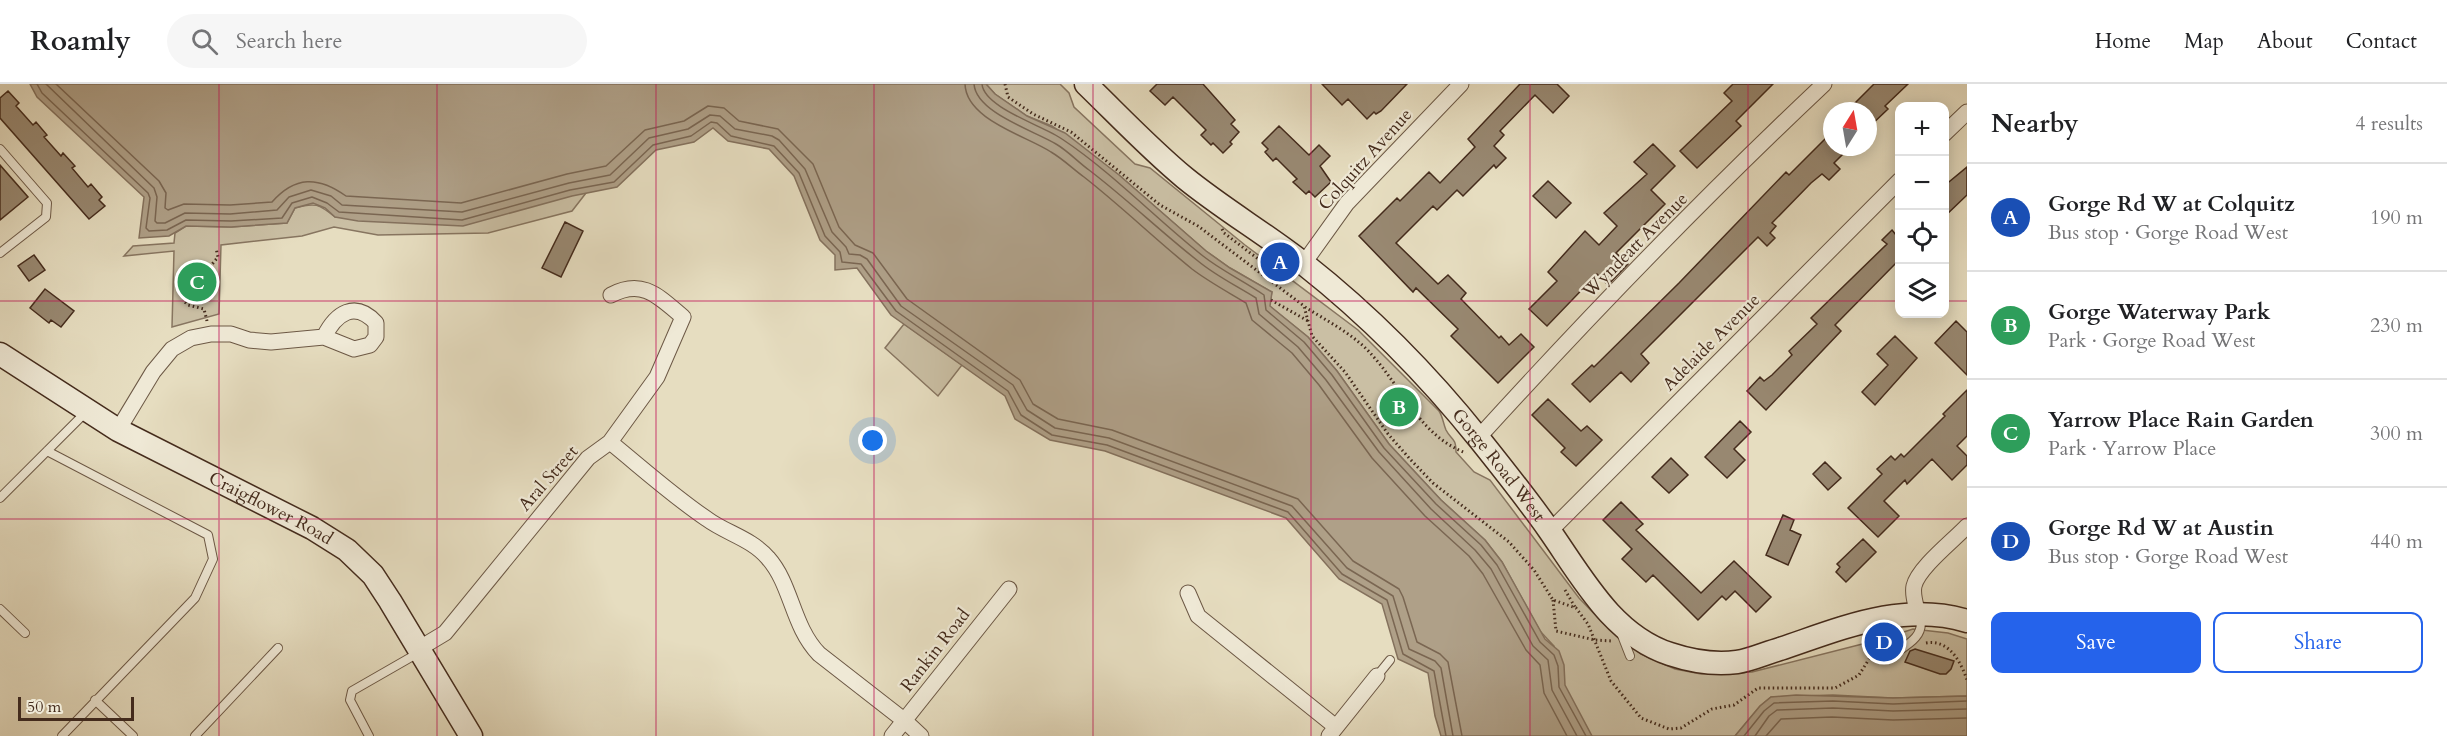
<!DOCTYPE html>
<meta charset="utf-8">
<style>
body{margin:0;font-family:Cardo,serif;background:#f6f6f6;color:#202124}
.controls{position:absolute;right:18px;top:18px;display:grid;overflow:hidden;border-radius:12px;box-shadow:0 3px 15px #0003}
.controls button{width:54px;height:54px;display:grid;place-items:center;padding:0;border:0;border-bottom:2px solid #e0e0e0;background:#fff;color:#202124;font:30px sans-serif}
.compass{position:absolute;left:1823px;top:18px;width:54px;height:54px;border-radius:50%;background:#fff;box-shadow:0 3px 15px #0003;rotate:11deg}
.scale{position:absolute;left:18px;bottom:15px;width:116px;box-sizing:border-box;padding-left:6px;border:3px solid #442b1c;border-top:0;font-size:16px;line-height:21px;white-space:nowrap;color:#442b1c;-webkit-text-stroke:4px #efe9d6;paint-order:stroke}
.you{position:absolute;left:873px;top:357px;width:21px;height:21px;margin:-15px;border:4px solid #fff;border-radius:50%;background:#1a73e8;box-shadow:0 0 0 9px #1a73e833}
.badge{display:grid;place-items:center;width:39px;height:39px;border-radius:50%;background:#2563eb;color:#fff;font-size:20px;font-weight:700}
.pin{position:absolute;translate:-50% -50%;border:3px solid #fff;box-shadow:0 2px 6px #0006}
.list{margin:0;padding:0;list-style:none}
h2{display:flex;justify-content:space-between;align-items:center;height:78px;margin:0;padding:0 24px;font-size:26px}
h2 small{font-size:20px;font-weight:400;color:#757577}
.list li{display:grid;grid-template-columns:39px 1fr auto;gap:18px;align-items:center;box-sizing:border-box;height:108px;padding:0 24px;border-top:2px solid #e0e0e0}
.list b{display:block;font-size:22px;white-space:nowrap}
.list p{margin:0;font-size:20px;white-space:nowrap;color:#757577}
.list em{font-size:20px;font-style:normal;color:#757577}
.actions{display:flex;gap:12px;padding:18px 24px}
.actions a{flex:1;padding:14px 0;border:2px solid #2563eb;border-radius:12px;text-align:center;font-size:21px;color:#2563eb}
.actions .main{background:#2563eb;color:#fff}
.icon{flex:none;width:33px;height:33px;fill:none;stroke:currentColor;stroke-width:2;stroke-linecap:round;stroke-linejoin:round}
.map{position:relative;flex:none;width:1967px;height:652px;overflow:hidden}
header{display:flex;align-items:center;gap:36px;box-sizing:border-box;height:84px;padding:0 30px;background:#fff;border-bottom:2px solid #e0e0e0}
header strong{font-size:28px}
nav{display:flex;gap:33px;margin-inline-start:auto;font-size:21px}
.search{width:420px;height:54px;background:#f6f6f6;display:flex;align-items:center;gap:15px;box-sizing:border-box;padding:0 21px;border-radius:33px;color:#757577;font-size:22px}
main{display:flex}
aside{flex:1;background:#fff}
.map>svg:first-child{display:block}
</style>
<header>
<strong>Roamly</strong>
<div class="search"><svg class="icon" aria-label="search" viewBox="0 0 24 24"><circle cx="10" cy="10" r="6"/><path d="M15 15l6 6"/></svg>Search here</div>
<nav><a>Home</a><a>Map</a><a>About</a><a>Contact</a></nav>
</header>
<main>
<div class="map">
<svg width="1967" height="652" viewBox="0 0 1967 652">
<rect width="100%" height="100%" fill="#e6ddc0"/>
<filter id="stains"><feTurbulence type="fractalNoise" baseFrequency=".00333" numOctaves="4"/><feColorMatrix values="0 0 0 0 .2 0 0 0 0 .09 0 0 0 0 .02 0 0 0 .5 -.17"/></filter>
<radialGradient id="worn" r=".72"><stop offset=".6" stop-color="#630" stop-opacity="0"/><stop offset="1" stop-color="#630" stop-opacity=".3"/></radialGradient>
<path fill="#cabfa4" stroke="#877560" stroke-width="1.5" d="M986,0H1060L1069,9L1074,23L1135,80L1150,84L1245,161L1358,246L1439,327C1443,333 1443,339 1446,346C1451,356 1456,353 1456,368L1474,388L1490,396L1579,514L1603,539L1641,570L1675,585L1701,590L1752,588L1882,555L1913,545L1948,549L1967,555V612L1893,614L1833,611L1771,613L1760,622L1735,652H1588L1560,613L1554,562L1540,547L1502,478L1485,456L1441,416L1389,360L1337,287L1308,253L1269,222L1272,208L1230,184L1206,167L1119,91L1052,42L1027,32L995,10Z
M586,109L572,127L488,149L378,151L334,143L302,152L221,161L219,230L172,243L174,167L124,172L133,162L174,159L175,149L186,142L231,143L287,139L295,124C315,118 319,120 335,133Z
M904,240L962,281L938,312L885,264Z"/>
<path fill="#afa088" stroke="#84715d" stroke-width="1.5" d="M30,0H986L995,10L1027,32L1065,49L1119,91L1206,167L1230,184L1272,208L1270,222L1308,253L1337,287L1389,360L1441,416L1485,456L1502,478L1545,555L1559,567L1564,581L1565,601L1592,652H1441L1435,632L1428,589L1398,575L1382,520L1339,495L1286,434L1105,367L1050,356L1015,335L1005,312L891,231L857,184L835,186V171L820,156L794,92L769,65L728,57L713,44L694,58L656,66L617,103L572,112L463,142L358,137L335,133L325,124L313,119L295,124L287,139L231,143L186,142L169,152L139,154L144,113L37,13Z
M1796,611L1893,614L1967,612V652H1735L1760,622L1771,613Z"/>
<g fill="none" stroke-linecap="round" stroke-linejoin="round">
<path stroke="#7a6652" stroke-width="1.5" d="M37,0L42,9L148,109L150,114L146,144L149,147L167,146L186,136L231,137L282,134L292,119L312,113L327,119L339,128L462,136L570,106L614,98L653,61L691,52L711,38L717,39L731,52L774,62L799,89L825,152L840,168L842,178L861,180L896,227L1008,307L1021,331L1052,351L1107,361L1288,428L1342,490L1387,516L1403,570L1434,587L1446,652
M46,0L154,104L157,113L155,137L157,139H165L185,129L230,130L277,126L289,113L311,106L331,112L342,121L462,128L569,99L610,91L649,54L688,45L710,31L720,32L735,45L772,52L779,56L805,85L832,148L846,163L849,170L860,171L867,175L901,222L1013,301L1027,326L1055,344L1109,354L1292,422L1347,484L1393,512L1409,565L1435,577L1441,584L1453,652
M56,0L159,97L166,109L165,124L168,126L184,120L230,121L272,118C295,92 318,92 346,112L461,119L567,90L606,82L645,46L684,37L708,22L724,24L739,37L778,45L813,80L839,143L855,161L873,169L907,215L1020,296L1033,320L1058,335L1112,346L1298,415L1353,477L1399,505L1403,513L1417,558L1440,570L1448,578L1462,652
M965,0C966,36 1027,52 1051,68C1063,75 1073,85 1084,93C1121,122 1155,155 1192,185C1209,198 1228,208 1246,219L1252,236L1292,269L1319,301L1372,374L1425,432L1469,472L1483,490L1526,566L1540,581L1544,609L1567,652
M974,0C976,29 1035,47 1056,60C1068,67 1078,78 1089,86C1127,115 1161,148 1198,177C1216,192 1237,202 1256,214L1259,230L1298,263L1326,296L1379,368L1431,425L1475,466L1491,485L1533,562L1548,576L1552,606L1577,652
M982,0C984,24 1044,42 1062,55C1113,89 1155,134 1203,172C1222,187 1244,197 1264,211L1266,226L1304,258L1332,291L1384,364L1436,420L1481,461L1497,481L1540,558L1554,571L1558,582L1559,603L1586,652
M1744,652L1764,627L1774,619L1833,617L1893,620L1967,617
M1755,652L1769,632L1777,626L1833,624L1893,627L1967,625
M1766,652L1781,635L1832,633L1893,636L1967,634"/>
</g>
<path fill="#988871" stroke="#442b1c" stroke-width="1.5" d="M1157,0H1203L1235,36L1231,40L1239,48L1230,58L1232,60L1223,69L1213,59L1211,61L1201,51L1206,46L1173,13L1165,21L1150,7Z
M1322,0H1407L1381,27L1376,30L1374,28L1367,35L1348,15L1342,21Z
M1520,0H1557L1569,12L1553,29L1535,11L1500,47L1504,51L1494,62L1506,74L1496,84L1494,81L1463,112L1457,106L1437,126L1433,122L1396,159L1438,200L1448,191L1466,209L1461,215L1499,254L1501,252L1509,261L1521,250L1534,263L1498,299L1451,252L1458,245L1416,204L1413,208L1359,152L1397,114L1400,117L1429,88L1440,99L1475,63L1468,55Z
M1733,0H1773L1736,37L1741,42L1697,84L1680,67L1732,17L1724,9Z
M1874,0H1908L1885,22L1888,25L1868,44V27H1847Z
M8,7L19,19L16,22L33,41L36,38L47,51L44,53L61,72L63,69L75,82L72,84L88,103L91,100L102,113L99,116L105,122L89,135L0,34V14Z
M1279,42L1309,71L1319,61L1330,72L1320,82L1331,98L1315,113L1309,107L1306,110L1293,98L1297,95L1276,74L1273,77L1265,68L1268,65L1262,59Z
M1832,48V63H1850L1834,79L1840,85L1829,96L1822,90L1811,99L1772,139L1776,142L1770,149L1775,154L1767,162L1758,153L1641,270L1649,279L1631,298L1621,288L1590,318L1572,300L1592,281L1594,283L1679,199L1786,88L1789,91Z
M1653,60L1675,82L1651,106L1665,120L1616,169L1628,180L1608,201L1597,190L1547,242L1529,225L1557,197L1548,188L1585,147L1599,161L1617,142L1604,129L1647,90L1634,78Z
M0,81L28,113L0,136Z
M1967,83V111L1944,133V102Z
M1548,97L1571,119L1556,134L1533,112Z
M565,138L583,147L561,193L542,184Z
M1892,146L1896,151L1899,147V176L1835,241L1841,247L1766,326L1747,307L1760,293L1764,297L1772,291L1792,271L1789,267L1817,240L1811,234L1887,160L1882,156Z
M34,171L45,186L29,197L18,182Z
M45,205L74,227L61,243L51,236L49,239L30,224Z
M1956,237L1967,248V291L1935,259Z
M1895,252L1917,274L1875,321L1862,308L1888,281L1877,270Z
M1967,306V352L1957,362L1967,372V381L1952,396L1932,375L1907,400L1905,396L1884,417L1899,432L1878,453L1848,424L1882,390L1877,385L1891,372L1895,376L1901,370L1904,373L1945,332L1943,330Z
M1548,315L1581,347L1587,342L1602,356L1576,382L1561,368L1565,364L1532,331Z
M1740,337L1751,348L1734,365L1745,376L1727,394L1705,373Z
M1671,374L1688,391L1669,409L1652,393Z
M1825,378L1841,394L1828,406L1813,390Z
M1621,418L1643,440L1636,446L1701,509L1734,477L1771,513L1756,528L1735,507L1726,516L1722,512L1698,536L1653,491L1646,498L1622,475L1632,465L1603,436Z
M1783,431L1794,436L1790,446L1801,451L1788,481L1766,471Z
M1863,455L1876,468L1846,498L1836,488L1840,483L1837,480Z
M1915,565L1954,577L1951,585L1946,590H1940L1905,578L1910,567Z"/>
<g fill="none" stroke-linecap="round" stroke-linejoin="round">
<defs>
<path id="lane" d="M0,65L47,119L46,133L0,169
M47,367L208,451L213,475L195,514L62,652
M0,414L86,328
M0,525L25,549
M1621,549L1630,572
M1894,570C1907,561 1925,552 1920,534
M1377,592L1390,576
M95,616L133,652
M195,652L278,564
M369,652L350,616L352,607L420,568"/>
<path id="street" d="M1944,50L1967,28
M1304,179L1347,119L1461,0
M118,346L153,288L172,265L191,254L211,250H231L249,256L271,258L324,253L354,265L370,261L376,253V239C355,216 336,229 324,253
M1478,354C1589,232 1704,113 1824,0
M610,358C642,384 673,412 707,435C726,449 752,455 768,474C792,501 792,542 819,570L905,637L921,652
M1550,447L1900,96
M1188,509L1198,532L1336,643
M1918,530C1916,521 1912,511 1914,502C1918,484 1954,456 1967,442
M420,564L445,549L588,374L610,358L657,293L683,233C659,213 643,194 611,211
M892,652L1009,505
M1329,652L1377,592"/>
<g id="secondary">
<path id="s1" d="M1086,0C1119,32 1150,65 1185,94C1223,125 1266,150 1304,180C1370,232 1428,291 1480,356C1504,386 1528,416 1549,446C1582,493 1612,551 1670,570C1691,577 1714,581 1737,578C1751,576 1766,569 1780,565C1840,545 1903,517 1967,537"/>
<path id="s2" d="M0,270L118,346L312,444L347,466L373,491L390,517L471,652"/>
</g>
</defs>
<use href="#lane" stroke="#6c5845" stroke-width="10"/>
<use href="#street" stroke="#6c5845" stroke-width="17"/>
<use href="#secondary" stroke="#442b1c" stroke-width="25"/>
<path stroke="#442b1c" stroke-width="3" stroke-dasharray="1.5 3" stroke-linecap="butt" d="M1005,0L1008,13L1033,30L1071,48L1160,121L1198,142L1304,222L1312,252L1345,288L1388,350L1409,374L1433,399L1509,458L1534,486L1553,516L1576,524L1588,540L1611,597L1641,634L1669,645L1681,644L1712,625L1734,621L1758,604H1835L1859,591L1876,564L1888,560
M1222,145L1224,149L1274,187L1286,191
M1271,216L1308,237
M1305,223C1327,237 1355,251 1372,271C1403,305 1420,352 1466,369
M207,237L204,225L188,221L185,218L186,212L218,173L216,164
M1565,506L1575,523
M1553,516L1556,547L1595,556L1613,557
M1926,559C1949,555 1961,578 1967,596"/>
<use href="#lane" stroke="#efe9d6" stroke-width="8"/>
<use href="#street" stroke="#efe9d6" stroke-width="15"/>
<use href="#secondary" stroke="#efe9d6" stroke-width="22"/>
</g>
<path fill="none" stroke="#c2185b" stroke-width="1.5" stroke-opacity="0.55" d="M219,0V652M437,0V652M656,0V652M874,0V652M1093,0V652M1311,0V652M1530,0V652M1748,0V652M0,217H1900M1944,217H1967M0,435H1967"/>
<g text-anchor="middle" stroke-width="4.5" stroke-linejoin="round" paint-order="stroke">
<g font-size="18" fill="#442b1c" stroke="#efe9d6">
<text transform="translate(1365 75) rotate(-48)" y="6">Colquitz Avenue</text>
<text transform="translate(1635 161) rotate(-45)" y="6">Wyndeatt Avenue</text>
<text transform="translate(1711 258) rotate(-45)" y="6">Adelaide Avenue</text>
<text dy="6" stroke="none"><textPath href="#s1" startOffset="564">Gorge Road West</textPath></text>
<text transform="translate(548 394) rotate(-49)" y="6">Aral Street</text>
<text dy="6" stroke="none"><textPath href="#s2" startOffset="312">Craigflower Road</textPath></text>
<text transform="translate(935 566) rotate(-52)" y="6">Rankin Road</text>
</g>
</g>
<rect width="100%" height="100%" filter="url(#stains)"/>
<rect width="100%" height="100%" fill="url(#worn)"/>
</svg>
<div class="controls">
<button>+</button>
<button>−</button>
<button><svg class="icon" aria-label="locate" viewBox="0 0 24 24"><circle cx="12" cy="12" r="6"/><path d="M12 2v4M12 18v4M2 12h4M18 12h4"/></svg></button>
<button><svg class="icon" aria-label="layers" viewBox="0 0 24 24"><path d="M12 4l9 5-9 5-9-5zM3 14l9 5 9-5"/></svg></button>
</div>
<svg class="compass" viewBox="-18 -18 36 36"><path d="M0-13l5 13h-10z" fill="#e53935"/><path d="M0 13l5-13h-10z" fill="#757577"/></svg>
<div class="scale">50 m</div>
<div class="you"></div>
<div class="pin badge" style="left:1280px;top:178px;background:#1a4fb4">A</div>
<div class="pin badge" style="left:1399px;top:323px;background:#2e9e5b">B</div>
<div class="pin badge" style="left:197px;top:198px;background:#2e9e5b">C</div>
<div class="pin badge" style="left:1884px;top:558px;background:#1a4fb4">D</div>
</div>
<aside>
<h2>Nearby<small>4 results</small></h2>
<ul class="list">
<li><span class="badge" style="background:#1a4fb4">A</span><div><b>Gorge Rd W at Colquitz</b><p>Bus stop · Gorge Road West</p></div><em>190 m</em></li>
<li><span class="badge" style="background:#2e9e5b">B</span><div><b>Gorge Waterway Park</b><p>Park · Gorge Road West</p></div><em>230 m</em></li>
<li><span class="badge" style="background:#2e9e5b">C</span><div><b>Yarrow Place Rain Garden</b><p>Park · Yarrow Place</p></div><em>300 m</em></li>
<li><span class="badge" style="background:#1a4fb4">D</span><div><b>Gorge Rd W at Austin</b><p>Bus stop · Gorge Road West</p></div><em>440 m</em></li>
</ul>
<div class="actions"><a class="main">Save</a><a>Share</a></div>
</aside>
</main>
